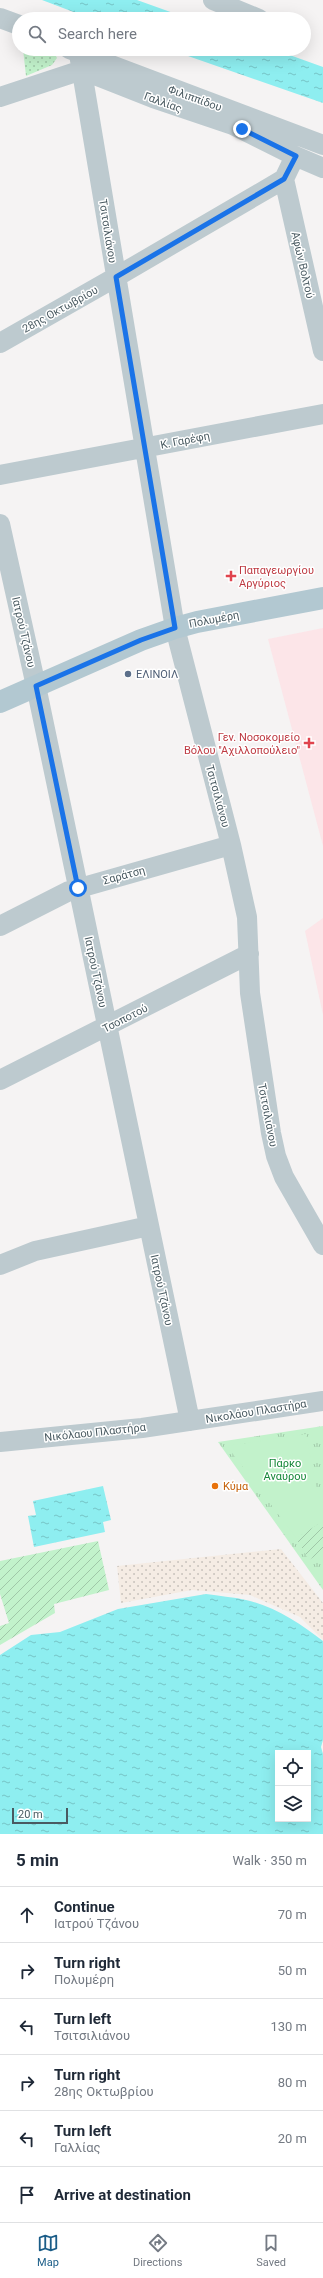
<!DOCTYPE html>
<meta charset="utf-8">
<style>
body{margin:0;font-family:Roboto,sans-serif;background:#f2f2f3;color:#1f2937}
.controls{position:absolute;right:12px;bottom:12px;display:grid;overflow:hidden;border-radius:0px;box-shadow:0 4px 16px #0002}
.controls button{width:36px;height:36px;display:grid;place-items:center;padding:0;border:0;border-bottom:1px solid #e0e1e3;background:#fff;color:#1f2937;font:20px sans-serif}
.scale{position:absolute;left:12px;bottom:10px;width:56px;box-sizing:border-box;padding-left:4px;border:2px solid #495a61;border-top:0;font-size:11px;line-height:14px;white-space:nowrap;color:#495a61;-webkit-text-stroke:3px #fff;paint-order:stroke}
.stop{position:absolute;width:12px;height:12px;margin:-9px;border:3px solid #1a73e8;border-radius:50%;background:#fff}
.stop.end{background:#1a73e8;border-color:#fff;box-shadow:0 1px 4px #0008}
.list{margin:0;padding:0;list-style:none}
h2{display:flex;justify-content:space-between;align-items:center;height:52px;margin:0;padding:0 16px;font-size:17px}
h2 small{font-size:13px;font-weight:400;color:#747a83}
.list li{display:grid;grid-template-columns:26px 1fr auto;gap:12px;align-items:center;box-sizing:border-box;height:56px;padding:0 16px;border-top:1px solid #e0e1e3}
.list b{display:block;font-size:15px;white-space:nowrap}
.list p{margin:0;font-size:13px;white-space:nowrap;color:#747a83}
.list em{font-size:13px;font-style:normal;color:#747a83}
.icon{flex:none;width:22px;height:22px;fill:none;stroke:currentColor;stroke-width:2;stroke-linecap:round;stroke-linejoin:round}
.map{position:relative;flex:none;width:323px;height:1834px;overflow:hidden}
.search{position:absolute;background:#fff;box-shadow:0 4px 16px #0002;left:12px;right:12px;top:12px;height:44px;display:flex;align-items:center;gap:10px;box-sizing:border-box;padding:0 14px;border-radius:22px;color:#747a83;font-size:15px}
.sheet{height:388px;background:#fff}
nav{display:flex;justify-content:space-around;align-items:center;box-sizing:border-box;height:56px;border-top:1px solid #e0e1e3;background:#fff;font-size:11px;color:#747a83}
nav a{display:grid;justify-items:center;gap:2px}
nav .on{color:#1b5d88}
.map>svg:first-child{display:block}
</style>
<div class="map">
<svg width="323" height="1834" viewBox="0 0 323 1834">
<defs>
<pattern id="grass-dots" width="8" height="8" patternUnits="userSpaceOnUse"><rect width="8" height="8" fill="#c2f2cb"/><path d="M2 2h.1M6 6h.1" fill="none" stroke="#a0c7a8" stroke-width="1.8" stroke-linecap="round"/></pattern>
<pattern id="sand-dots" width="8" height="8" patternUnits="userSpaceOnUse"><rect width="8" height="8" fill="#f5ece4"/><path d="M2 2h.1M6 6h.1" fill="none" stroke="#c8c2bc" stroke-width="1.8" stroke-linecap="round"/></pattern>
<pattern id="park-tufts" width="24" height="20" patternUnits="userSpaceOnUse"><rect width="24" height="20" fill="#c2f2cb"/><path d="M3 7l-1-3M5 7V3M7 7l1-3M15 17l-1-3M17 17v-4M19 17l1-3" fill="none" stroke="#a0c7a8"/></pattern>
<pattern id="garden-furrows" width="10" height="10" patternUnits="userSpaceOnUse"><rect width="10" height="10" fill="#c2f2cb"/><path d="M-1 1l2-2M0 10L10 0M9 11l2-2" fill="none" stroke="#a0c7a8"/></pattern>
<pattern id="water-ripples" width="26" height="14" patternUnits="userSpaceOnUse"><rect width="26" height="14" fill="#8eeef0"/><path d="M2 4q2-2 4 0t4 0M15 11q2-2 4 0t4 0" fill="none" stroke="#76c4c6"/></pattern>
</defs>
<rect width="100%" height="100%" fill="#f5f3f3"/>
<path fill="#fce5e8" d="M323,628V846L268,639Z
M323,918V1015L305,931Z"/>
<path fill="url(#grass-dots)" d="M23,49C35,49 52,45 57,58L52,65L26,76Z"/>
<path fill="url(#sand-dots)" d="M281,1549L323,1603V1640L300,1617L250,1595L192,1590L121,1603L117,1566Z"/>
<path fill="url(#park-tufts)" d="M323,1426V1590L218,1442Z"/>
<path fill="url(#garden-furrows)" d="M323,1521V1551L309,1560L296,1538Z
M98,1541L109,1590L54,1604L55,1613L0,1645V1626L9,1623L0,1594V1561Z"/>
<path fill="#c2f2cb" d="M306,1434L318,1495L323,1504V1521L296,1538L227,1446Z"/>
<path fill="url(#water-ripples)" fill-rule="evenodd" d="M42,0H137L190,19H92Z
M168,49H273L323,67V103Z
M103,1486L111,1520L103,1522L105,1532L34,1547L28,1516L36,1515L33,1501Z
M206,1594C219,1596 233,1597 246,1600C274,1606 301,1624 323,1641V1740L321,1747L323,1754V1834H0V1655L31,1635L60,1632L118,1609ZM278,1753H308V1819H278Z"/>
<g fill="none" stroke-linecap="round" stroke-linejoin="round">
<path stroke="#bdcacf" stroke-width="20" d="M213,0L259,19
M0,18L19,25
M69,49L323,145
M79,54L175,628L231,845L247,917L250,993L271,1133L276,1156L284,1177L323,1245
M0,97L82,70L153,98L233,125L295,156L323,168
M284,179L323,351
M0,343L116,277L284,179L295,156
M0,475L323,414
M0,524L36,686L190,1421
M0,926L69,891L231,845
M0,1080L249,954
M0,1265L35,1251L149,1226
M0,1442L142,1428L323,1401"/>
<path stroke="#b2c8d1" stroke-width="22" d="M0,702L141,640L175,628L197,622L323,598"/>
</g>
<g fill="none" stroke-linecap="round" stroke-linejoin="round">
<path stroke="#1a73e8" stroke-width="5" d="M78,888L36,686L141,640L175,628L116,277L284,179L296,156L242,129"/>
</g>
<g fill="#e0444e" stroke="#fff" stroke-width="1.5">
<path d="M229 570h4v4h4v4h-4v4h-4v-4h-4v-4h4z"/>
<path d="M307 737h4v4h4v4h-4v4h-4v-4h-4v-4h4z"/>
</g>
<circle fill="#5c6f8a" stroke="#fff" stroke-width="1.5" cx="128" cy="674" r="4"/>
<circle fill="#e8710a" stroke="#fff" stroke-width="1.5" cx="215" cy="1486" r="4"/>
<g text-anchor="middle" stroke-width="3" stroke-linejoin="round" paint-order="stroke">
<g font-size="11" fill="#495a61" stroke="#fff">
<text transform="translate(195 98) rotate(20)" y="4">Φιλιππίδου</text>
<text transform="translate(163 102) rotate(20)" y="4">Γαλλίας</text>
<text transform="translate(108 231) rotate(81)" y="4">Τσιτσιλιάνου</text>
<text transform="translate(303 265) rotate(77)" y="4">Αφών Βολτού</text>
<text transform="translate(60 309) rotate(-29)" y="4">28ης Οκτωβρίου</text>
<text transform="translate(185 440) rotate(-11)" y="4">Κ. Γαρέφη</text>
<text transform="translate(214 619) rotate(-11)" y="4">Πολυμέρη</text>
<text transform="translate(24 632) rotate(77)" y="4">Ιατρού Τζάνου</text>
<text transform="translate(218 796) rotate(75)" y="4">Τσιτσιλιάνου</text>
<text transform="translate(124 875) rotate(-15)" y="4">Σαράτση</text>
<text transform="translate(96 972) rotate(78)" y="4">Ιατρού Τζάνου</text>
<text transform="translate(125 1018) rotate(-27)" y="4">Τσοποτού</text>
<text transform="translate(268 1115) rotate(79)" y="4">Τσιτσιλιάνου</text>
<text transform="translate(162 1290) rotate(78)" y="4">Ιατρού Τζάνου</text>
<text transform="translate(256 1411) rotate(-9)" y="4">Νικολάου Πλαστήρα</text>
<text transform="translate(95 1432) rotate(-6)" y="4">Νικόλαου Πλαστήρα</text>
</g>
<g font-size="11" fill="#be3a42" stroke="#fff" text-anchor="start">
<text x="239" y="574">Παπαγεωργίου<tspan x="239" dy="13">Αργύριος</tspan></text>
<text x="300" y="741" text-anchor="end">Γεν. Νοσοκομείο<tspan x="300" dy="13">Βόλου "Αχιλλοπούλειο"</tspan></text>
</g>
<g font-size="11" fill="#4e5e75" stroke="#fff" text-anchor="start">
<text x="136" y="678">ΕΛΙΝΟΙΛ</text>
</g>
<g font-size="11" fill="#158738" stroke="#fff">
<text x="285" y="1467">Πάρκο<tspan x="285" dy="13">Αναύρου</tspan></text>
</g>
<g font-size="11" fill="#c56008" stroke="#fff" text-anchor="start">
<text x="223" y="1490">Κύμα</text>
</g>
</g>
</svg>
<div class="controls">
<button><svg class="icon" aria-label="locate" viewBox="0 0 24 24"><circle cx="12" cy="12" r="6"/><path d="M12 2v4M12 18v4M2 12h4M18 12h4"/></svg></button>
<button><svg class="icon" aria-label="layers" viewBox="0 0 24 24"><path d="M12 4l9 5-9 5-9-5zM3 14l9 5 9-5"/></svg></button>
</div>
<div class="scale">20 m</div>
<div class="stop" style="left:78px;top:888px"></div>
<div class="stop end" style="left:242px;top:129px"></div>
<div class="search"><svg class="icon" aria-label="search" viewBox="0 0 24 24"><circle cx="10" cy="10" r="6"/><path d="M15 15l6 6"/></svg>Search here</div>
</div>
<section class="sheet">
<h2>5 min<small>Walk · 350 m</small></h2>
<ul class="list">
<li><svg class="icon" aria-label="ahead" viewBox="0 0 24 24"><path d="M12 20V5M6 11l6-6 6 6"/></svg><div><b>Continue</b><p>Ιατρού Τζάνου</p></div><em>70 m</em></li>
<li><svg class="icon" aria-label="right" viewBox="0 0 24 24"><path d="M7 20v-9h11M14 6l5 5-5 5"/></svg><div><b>Turn right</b><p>Πολυμέρη</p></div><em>50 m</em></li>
<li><svg class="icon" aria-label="left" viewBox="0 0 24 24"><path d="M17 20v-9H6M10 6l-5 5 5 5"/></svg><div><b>Turn left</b><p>Τσιτσιλιάνου</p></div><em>130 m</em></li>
<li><svg class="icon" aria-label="right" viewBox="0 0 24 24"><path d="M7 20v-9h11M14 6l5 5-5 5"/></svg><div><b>Turn right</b><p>28ης Οκτωβρίου</p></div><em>80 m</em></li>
<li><svg class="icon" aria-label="left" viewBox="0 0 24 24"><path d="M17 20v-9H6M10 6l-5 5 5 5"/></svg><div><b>Turn left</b><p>Γαλλίας</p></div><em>20 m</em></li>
<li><svg class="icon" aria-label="arrive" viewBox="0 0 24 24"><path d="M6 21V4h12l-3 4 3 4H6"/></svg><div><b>Arrive at destination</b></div></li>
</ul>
</section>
<nav>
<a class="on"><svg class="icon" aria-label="map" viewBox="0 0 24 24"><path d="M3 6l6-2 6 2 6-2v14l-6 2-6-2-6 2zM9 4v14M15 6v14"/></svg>Map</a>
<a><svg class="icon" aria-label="directions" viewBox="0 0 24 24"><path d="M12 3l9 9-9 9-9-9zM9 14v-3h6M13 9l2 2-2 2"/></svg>Directions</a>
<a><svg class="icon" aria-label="saved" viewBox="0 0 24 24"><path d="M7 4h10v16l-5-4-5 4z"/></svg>Saved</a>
</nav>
